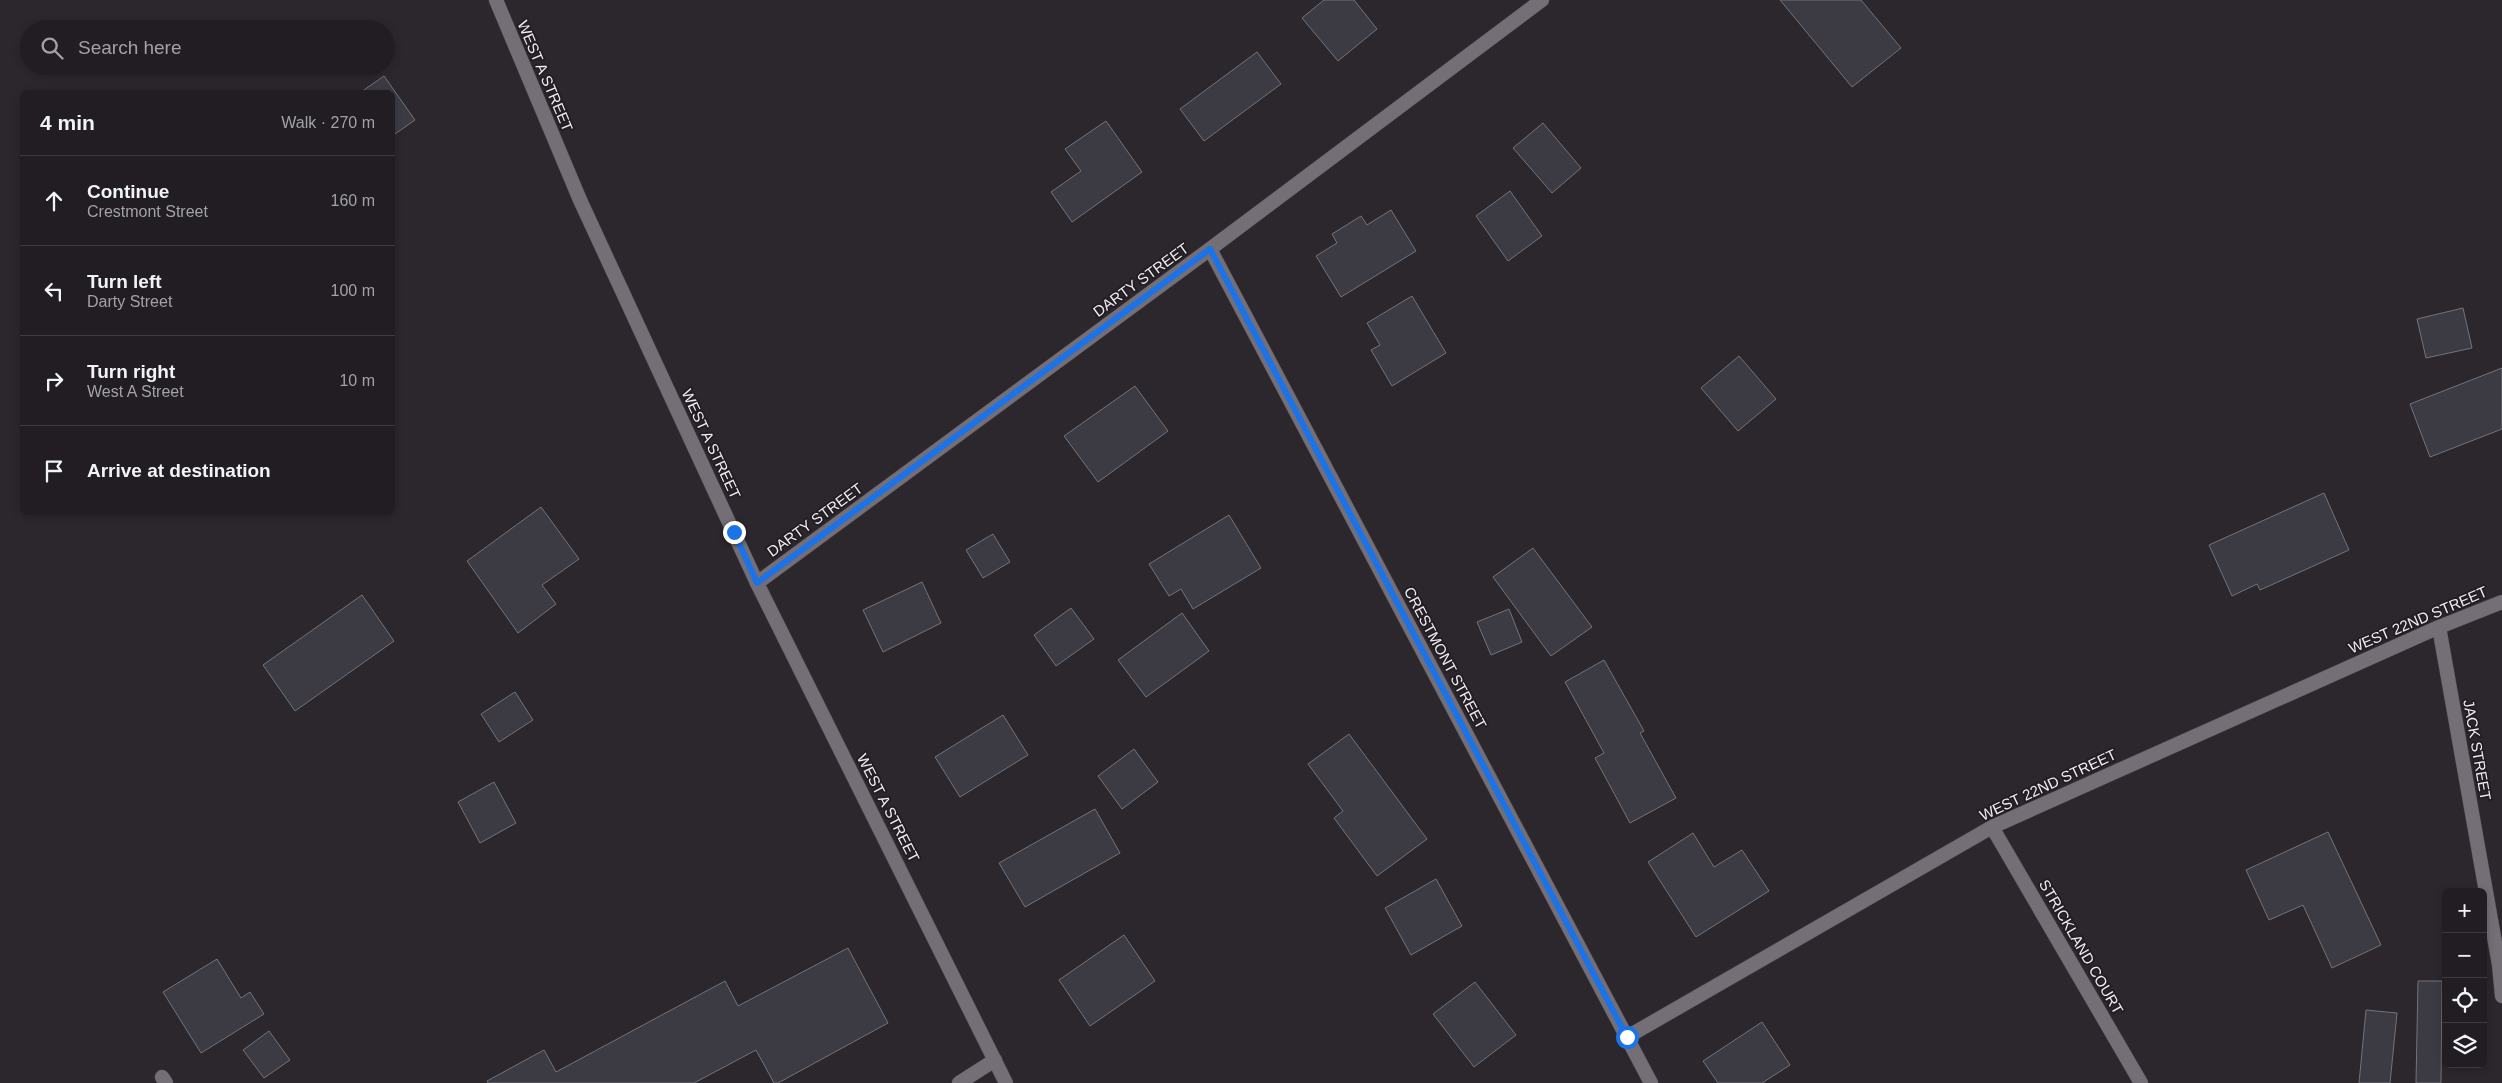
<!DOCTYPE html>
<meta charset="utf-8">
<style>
body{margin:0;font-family:Arial,sans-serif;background:#29262a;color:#f1f3f6}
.controls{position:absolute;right:15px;bottom:15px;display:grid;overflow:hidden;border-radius:8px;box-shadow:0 2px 8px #0003}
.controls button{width:45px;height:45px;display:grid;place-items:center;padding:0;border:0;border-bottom:1px solid #3e3b40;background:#211d22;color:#f1f3f6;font:25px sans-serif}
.stop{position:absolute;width:15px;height:15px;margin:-11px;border:4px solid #1a73e8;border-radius:50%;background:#fff}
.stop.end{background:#1a73e8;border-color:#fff;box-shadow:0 1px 5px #0008}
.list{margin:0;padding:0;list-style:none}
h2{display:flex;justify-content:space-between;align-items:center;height:65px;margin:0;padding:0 20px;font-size:21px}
h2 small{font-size:16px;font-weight:400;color:#a2a2a5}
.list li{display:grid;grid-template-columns:32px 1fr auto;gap:15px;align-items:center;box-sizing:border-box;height:90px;padding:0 20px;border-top:1px solid #3e3b40}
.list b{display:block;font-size:19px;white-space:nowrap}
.list p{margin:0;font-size:16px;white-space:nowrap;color:#a2a2a5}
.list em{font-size:16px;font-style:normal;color:#a2a2a5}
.icon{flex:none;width:28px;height:28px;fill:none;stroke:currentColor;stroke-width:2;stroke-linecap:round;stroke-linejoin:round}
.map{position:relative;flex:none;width:2502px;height:1083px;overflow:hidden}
.search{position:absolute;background:#211d22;box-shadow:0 2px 8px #0003;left:20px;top:20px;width:375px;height:55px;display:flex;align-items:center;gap:12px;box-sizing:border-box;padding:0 18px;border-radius:28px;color:#a2a2a5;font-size:19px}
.panel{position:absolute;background:#211d22;box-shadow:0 2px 8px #0003;left:20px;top:90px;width:375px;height:425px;border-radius:8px}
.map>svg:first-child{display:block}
</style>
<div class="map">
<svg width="2502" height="1083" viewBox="0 0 2502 1083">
<rect width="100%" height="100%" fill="#2c272d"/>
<path fill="#3c3b43" stroke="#73737c" d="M1324,0H1354L1377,29L1338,61L1302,18Z
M1780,0H1861L1901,48L1852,87Z
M1257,52L1281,84L1204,141L1180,109Z
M384,76L415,120L392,136V92H361Z
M1106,121L1142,172L1072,222L1051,192L1081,171L1065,149Z
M1543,123L1581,168L1552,193L1513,148Z
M1510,191L1542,236L1508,261L1476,216Z
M1391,210L1416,251L1341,297L1316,256L1337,243L1332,234L1361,216L1367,225Z
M1412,296L1446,353L1392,386L1371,350L1380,345L1367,323Z
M2463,308L2472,348L2426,358L2417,319Z
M1739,356L1776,399L1738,431L1701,388Z
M2502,368V429L2430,457L2410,404Z
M1135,386L1168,431L1098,482L1064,436Z
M2324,493L2349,550L2260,590L2257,584L2232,596L2209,545Z
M541,507L579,559L542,585L556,604L518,633L467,561Z
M1229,515L1261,568L1193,609L1181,589L1169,596L1149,564Z
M993,534L1010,562L983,578L966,550Z
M1533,548L1592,627L1551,656L1493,577Z
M922,582L941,623L883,652L863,610Z
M362,595L394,641L295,711L263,665Z
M1071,608L1094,639L1056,666L1034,635Z
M1509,609L1522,642L1491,655L1477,622Z
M1182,613L1209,651L1146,697L1118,660Z
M1604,660L1644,731L1640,733L1676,798L1630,823L1595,758L1604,753L1565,682Z
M515,692L533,720L499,742L481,714Z
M1003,715L1028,755L960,797L935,757Z
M1349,734L1427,839L1377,876L1334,818L1343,811L1308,764Z
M1134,749L1158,782L1122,809L1098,776Z
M494,782L516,823L480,843L458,802Z
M1095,809L1120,853L1025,907L999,863Z
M2328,832L2381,945L2332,968L2303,905L2269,920L2246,870Z
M1693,833L1714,867L1742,850L1769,891L1696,937L1648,862Z
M1436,879L1462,926L1411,955L1385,908Z
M1124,935L1155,981L1090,1026L1059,980Z
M848,948L888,1023L778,1083H774L756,1050L694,1083H488L487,1081L544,1050L556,1072L725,981L738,1006Z
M217,959L241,998L250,992L264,1014L201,1053L163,992Z
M2418,981H2442L2441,1083H2416Z
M1475,982L1516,1035L1474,1067L1433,1014Z
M2366,1010L2397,1013L2390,1083H2359Z
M1762,1022L1790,1065L1762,1083H1718L1703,1061Z
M269,1031L290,1060L264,1078L243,1050Z"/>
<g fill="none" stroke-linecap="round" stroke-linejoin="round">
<defs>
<path id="minor" d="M1210,249L1651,1083
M757,583L1210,249L1542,0
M2439,627L2499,965L2502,996
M1992,827L2141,1083
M1627,1037L1992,827L2439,627L2502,602
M162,1077L166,1083
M959,1083L995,1060"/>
<path id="tertiary" d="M496,0L580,200L757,583L1006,1083"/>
</defs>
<use href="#minor" stroke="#4a454b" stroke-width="15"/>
<use href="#tertiary" stroke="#4a454b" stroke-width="15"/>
<use href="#minor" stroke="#746e76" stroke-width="14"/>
<use href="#tertiary" stroke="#746e76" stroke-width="14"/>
</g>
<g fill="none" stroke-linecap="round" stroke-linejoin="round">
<path stroke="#1a73e8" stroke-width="6" d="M734,532L757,583L1210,249L1627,1037"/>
</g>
<g text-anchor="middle" stroke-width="4" stroke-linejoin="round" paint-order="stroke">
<g font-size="15" fill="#f0edf1" stroke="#231e24">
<text transform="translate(545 76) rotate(67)" y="5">WEST A STREET</text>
<text transform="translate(1141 280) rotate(-36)" y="5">DARTY STREET</text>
<text transform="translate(711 444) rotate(65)" y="5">WEST A STREET</text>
<text transform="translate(815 520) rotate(-36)" y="5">DARTY STREET</text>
<text transform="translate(2418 620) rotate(-23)" y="5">WEST 22ND STREET</text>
<text transform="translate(1445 658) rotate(62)" y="5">CRESTMONT STREET</text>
<text transform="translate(2477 750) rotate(80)" y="5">JACK STREET</text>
<text transform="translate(2048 785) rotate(-25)" y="5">WEST 22ND STREET</text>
<text transform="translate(888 808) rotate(63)" y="5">WEST A STREET</text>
<text transform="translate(2081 947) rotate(60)" y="5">STRICKLAND COURT</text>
</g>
</g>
</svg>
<div class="controls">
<button>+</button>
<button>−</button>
<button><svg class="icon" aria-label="locate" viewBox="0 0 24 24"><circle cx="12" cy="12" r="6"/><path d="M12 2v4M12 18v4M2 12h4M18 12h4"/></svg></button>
<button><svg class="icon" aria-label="layers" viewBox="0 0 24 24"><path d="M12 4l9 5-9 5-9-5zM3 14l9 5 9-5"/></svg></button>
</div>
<div class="stop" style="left:1627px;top:1037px"></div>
<div class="stop end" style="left:734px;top:532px"></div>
<div class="search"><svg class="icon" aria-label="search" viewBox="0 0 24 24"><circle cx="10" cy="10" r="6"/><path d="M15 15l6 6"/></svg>Search here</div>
<section class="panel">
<h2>4 min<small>Walk · 270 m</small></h2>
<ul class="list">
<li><svg class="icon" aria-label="ahead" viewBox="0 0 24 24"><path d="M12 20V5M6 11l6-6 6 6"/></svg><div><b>Continue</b><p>Crestmont Street</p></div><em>160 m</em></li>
<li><svg class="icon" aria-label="left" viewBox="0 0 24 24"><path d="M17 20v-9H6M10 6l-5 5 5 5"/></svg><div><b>Turn left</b><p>Darty Street</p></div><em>100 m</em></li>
<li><svg class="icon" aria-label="right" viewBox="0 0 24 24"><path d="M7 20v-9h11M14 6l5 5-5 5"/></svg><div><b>Turn right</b><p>West A Street</p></div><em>10 m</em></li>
<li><svg class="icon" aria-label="arrive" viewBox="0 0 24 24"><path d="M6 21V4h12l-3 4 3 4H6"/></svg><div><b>Arrive at destination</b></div></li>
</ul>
</section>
</div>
